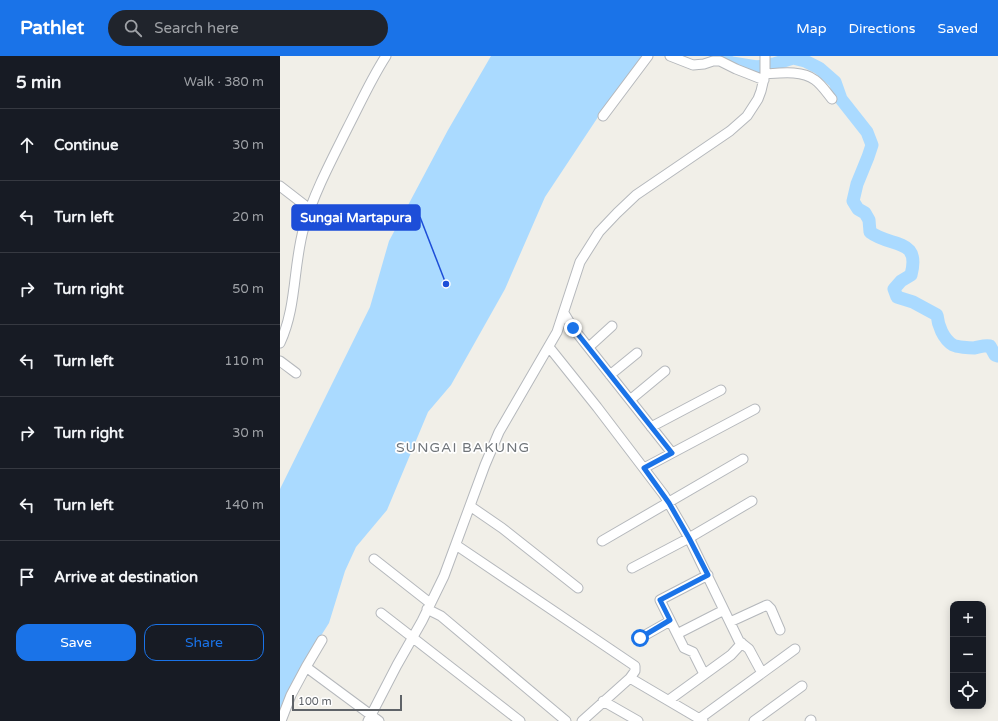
<!DOCTYPE html>
<meta charset="utf-8">
<style>
body{margin:0;font-family:"Varela Round",sans-serif;background:#20242c;color:#f1f3f6}
.controls{position:absolute;right:12px;bottom:12px;display:grid;overflow:hidden;border-radius:8px;box-shadow:0 2px 10px #0003}
.controls button{width:36px;height:36px;display:grid;place-items:center;padding:0;border:0;border-bottom:1px solid #363941;background:#171b24;color:#f1f3f6;font:20px sans-serif}
.scale{position:absolute;left:12px;bottom:10px;width:110px;box-sizing:border-box;padding-left:4px;border:2px solid #5f6368;border-top:0;font-size:11px;line-height:14px;white-space:nowrap;color:#5f6368;-webkit-text-stroke:3px #fff;paint-order:stroke}
.stop{position:absolute;width:12px;height:12px;margin:-9px;border:3px solid #1a73e8;border-radius:50%;background:#fff}
.stop.end{background:#1a73e8;border-color:#fff;box-shadow:0 1px 4px #0008}
.list{margin:0;padding:0;list-style:none}
h2{display:flex;justify-content:space-between;align-items:center;height:52px;margin:0;padding:0 16px;font-size:17px}
h2 small{font-size:13px;font-weight:400;color:#9ea1a6}
.list li{display:grid;grid-template-columns:26px 1fr auto;gap:12px;align-items:center;box-sizing:border-box;height:72px;padding:0 16px;border-top:1px solid #363941}
.list b{display:block;font-size:15px;white-space:nowrap}
.list em{font-size:13px;font-style:normal;color:#9ea1a6}
.actions{display:flex;gap:8px;padding:12px 16px}
.actions a{flex:1;padding:9px 0;border:1px solid #1a73e8;border-radius:12px;text-align:center;font-size:14px;color:#1a73e8}
.actions .main{background:#1a73e8;color:#fff}
.icon{flex:none;width:22px;height:22px;fill:none;stroke:currentColor;stroke-width:2;stroke-linecap:round;stroke-linejoin:round}
.map{position:relative;flex:none;width:718px;height:665px;overflow:hidden}
header{display:flex;align-items:center;gap:24px;box-sizing:border-box;height:56px;padding:0 20px;background:#1a73e8;color:#fff}
header strong{font-size:19px}
nav{display:flex;gap:22px;margin-inline-start:auto;font-size:14px}
.search{width:280px;height:36px;background:#20242c;display:flex;align-items:center;gap:10px;box-sizing:border-box;padding:0 14px;border-radius:22px;color:#9ea1a6;font-size:15px}
main{display:flex}
aside{flex:1;background:#171b24}
.map>svg:first-child{display:block}
</style>
<header>
<strong>Pathlet</strong>
<div class="search"><svg class="icon" aria-label="search" viewBox="0 0 24 24"><circle cx="10" cy="10" r="6"/><path d="M15 15l6 6"/></svg>Search here</div>
<nav><a>Map</a><a>Directions</a><a>Saved</a></nav>
</header>
<main>
<aside>
<h2>5 min<small>Walk · 380 m</small></h2>
<ul class="list">
<li><svg class="icon" aria-label="ahead" viewBox="0 0 24 24"><path d="M12 20V5M6 11l6-6 6 6"/></svg><div><b>Continue</b></div><em>30 m</em></li>
<li><svg class="icon" aria-label="left" viewBox="0 0 24 24"><path d="M17 20v-9H6M10 6l-5 5 5 5"/></svg><div><b>Turn left</b></div><em>20 m</em></li>
<li><svg class="icon" aria-label="right" viewBox="0 0 24 24"><path d="M7 20v-9h11M14 6l5 5-5 5"/></svg><div><b>Turn right</b></div><em>50 m</em></li>
<li><svg class="icon" aria-label="left" viewBox="0 0 24 24"><path d="M17 20v-9H6M10 6l-5 5 5 5"/></svg><div><b>Turn left</b></div><em>110 m</em></li>
<li><svg class="icon" aria-label="right" viewBox="0 0 24 24"><path d="M7 20v-9h11M14 6l5 5-5 5"/></svg><div><b>Turn right</b></div><em>30 m</em></li>
<li><svg class="icon" aria-label="left" viewBox="0 0 24 24"><path d="M17 20v-9H6M10 6l-5 5 5 5"/></svg><div><b>Turn left</b></div><em>140 m</em></li>
<li><svg class="icon" aria-label="arrive" viewBox="0 0 24 24"><path d="M6 21V4h12l-3 4 3 4H6"/></svg><div><b>Arrive at destination</b></div></li>
</ul>
<div class="actions"><a class="main">Save</a><a>Share</a></div>
</aside>
<div class="map">
<svg width="718" height="665" viewBox="0 0 718 665">
<rect width="100%" height="100%" fill="#f1efe8"/>
<path fill="#aadaff" d="M211,0H364L322,55L265,141L225,233L171,329L148,356L107,454L76,491L65,515L49,567L27,602L0,661V433L90,251L109,185L168,74Z"/>
<g fill="none" stroke-linecap="round" stroke-linejoin="round">
<path stroke="#aadaff" stroke-width="13" d="M436,0L452,7L477,11L494,8L513,2L525,5L539,12L555,26L561,43L587,76L592,89L588,101L577,128L573,145L578,153L585,157L589,164L590,176C611,192 641,181 631,219L621,225L614,233L617,241L633,246L657,259C658,269 663,283 673,289C677,291 689,292 694,292C700,291 704,289 710,290L715,299L718,300"/>
<defs>
<path id="minor" d="M390,0L413,9L424,8L433,5H440L456,13L484,24
M485,18C500,17 522,14 535,24C541,28 547,37 552,43
M323,60L368,0
M0,130L31,154
M284,257L293,272L392,397
M0,287C17,251 13,209 24,171C34,137 51,105 67,73C80,48 91,23 106,0
M269,291L317,351L384,439L409,482L459,585L469,593L482,617
M309,291L332,270
M0,305L16,317
M330,319L357,297
M350,344L385,315
M371,371L441,334
M364,412L475,353
M190,450L222,472L298,532
M322,485L463,403
M176,489L355,610V615L350,622L302,665
M94,503L150,547
M352,512L409,482L472,445
M147,553L161,560L286,665
M101,557L240,665
M450,566L487,549L491,553L500,574
M397,578L444,554
M360,582L390,565
M42,584L26,611L99,665
M424,618L413,596L404,592L380,544L428,519
M350,622L423,665
M389,644L451,599L462,587
M323,645L358,665
M419,663L515,593
M1,665L11,639L26,611
M88,665L117,609L142,565L164,520L205,409L219,376L277,276L300,206L319,176L337,157L356,139L450,75L467,60L478,43L481,35L485,18V0
M474,665L522,630
M530,665L531,664"/>
</defs>
<use href="#minor" stroke="#b5b8bc" stroke-width="11"/>
<use href="#minor" stroke="#fff" stroke-width="9"/>
</g>
<g fill="none" stroke-linecap="round" stroke-linejoin="round">
<path stroke="#1a73e8" stroke-width="5" d="M293,272L392,397L364,412L389,447L409,482L428,519L380,544L390,564L360,582"/>
</g>
<g text-anchor="middle" stroke-width="3.5" stroke-linejoin="round" paint-order="stroke">
<g font-size="14" letter-spacing="1" fill="#70757a" stroke="#fff">
<text x="183" y="396">SUNGAI BAKUNG</text>
</g>
</g>
<path fill="none" stroke="#1d4ed8" stroke-width="1.5" d="M166 228L140 161"/>
<circle fill="#1d4ed8" stroke="#fff" stroke-width="1.5" cx="166" cy="228" r="4"/>
<rect fill="#1d4ed8" stroke="#1d4ed8" stroke-width="1.5" x="12" y="149" width="128" height="25" rx="4"/>
<g font-size="13" text-anchor="middle" font-weight="bold" fill="#fff">
<text x="76" y="166">Sungai Martapura</text>
</g>
</svg>
<div class="controls">
<button>+</button>
<button>−</button>
<button><svg class="icon" aria-label="locate" viewBox="0 0 24 24"><circle cx="12" cy="12" r="6"/><path d="M12 2v4M12 18v4M2 12h4M18 12h4"/></svg></button>
</div>
<div class="scale">100 m</div>
<div class="stop" style="left:360px;top:582px"></div>
<div class="stop end" style="left:293px;top:272px"></div>
</div>
</main>
